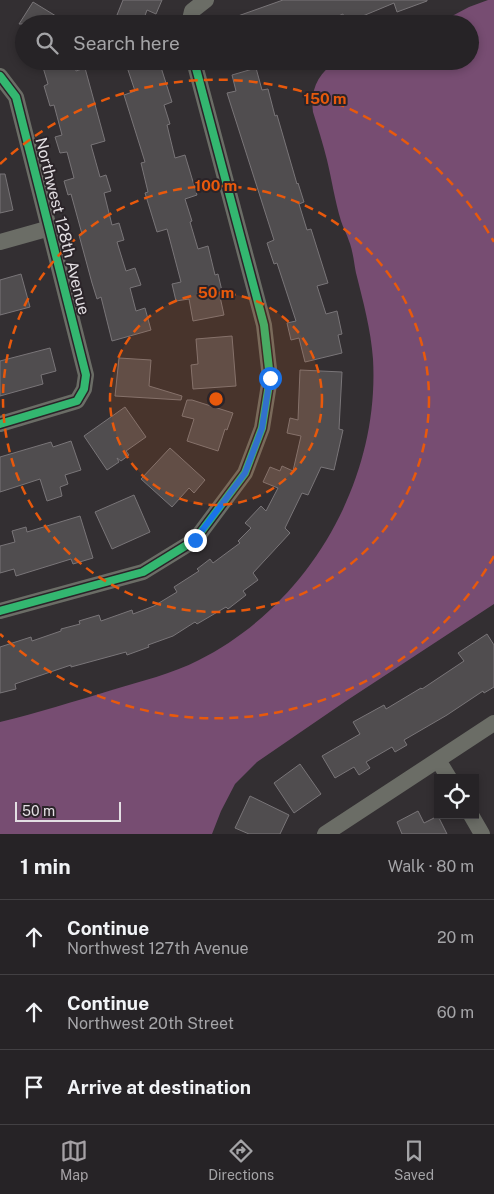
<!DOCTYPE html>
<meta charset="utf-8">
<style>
body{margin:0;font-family:"Public Sans",sans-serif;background:#322f32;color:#f1f3f6}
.controls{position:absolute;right:15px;bottom:15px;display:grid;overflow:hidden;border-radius:0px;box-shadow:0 2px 8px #0003}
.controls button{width:45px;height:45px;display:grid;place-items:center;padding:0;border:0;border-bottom:1px solid #424043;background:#262326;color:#f1f3f6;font:25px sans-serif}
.scale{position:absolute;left:15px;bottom:12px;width:106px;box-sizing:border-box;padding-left:5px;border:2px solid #e3dfe3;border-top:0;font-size:14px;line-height:18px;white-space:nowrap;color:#e3dfe3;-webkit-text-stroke:4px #2b2429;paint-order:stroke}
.stop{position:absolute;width:15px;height:15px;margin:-11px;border:4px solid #1a73e8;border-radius:50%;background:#fff}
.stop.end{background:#1a73e8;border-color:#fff;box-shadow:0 1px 5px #0008}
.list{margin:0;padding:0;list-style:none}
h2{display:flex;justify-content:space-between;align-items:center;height:65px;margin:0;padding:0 20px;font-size:21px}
h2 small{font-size:16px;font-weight:400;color:#a4a4a7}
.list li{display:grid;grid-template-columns:32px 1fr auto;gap:15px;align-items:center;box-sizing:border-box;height:75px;padding:0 20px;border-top:1px solid #424043}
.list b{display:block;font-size:19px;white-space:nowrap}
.list p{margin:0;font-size:16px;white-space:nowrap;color:#a4a4a7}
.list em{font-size:16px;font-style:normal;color:#a4a4a7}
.icon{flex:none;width:28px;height:28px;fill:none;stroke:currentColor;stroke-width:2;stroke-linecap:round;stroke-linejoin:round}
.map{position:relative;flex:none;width:494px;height:834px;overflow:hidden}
.search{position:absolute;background:#262326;box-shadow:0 2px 8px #0003;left:15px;right:15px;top:15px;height:55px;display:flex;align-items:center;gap:12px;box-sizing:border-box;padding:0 18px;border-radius:28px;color:#a4a4a7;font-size:19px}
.sheet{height:290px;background:#262326}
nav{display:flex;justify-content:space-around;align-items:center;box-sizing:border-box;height:70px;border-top:1px solid #424043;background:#262326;font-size:14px;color:#a4a4a7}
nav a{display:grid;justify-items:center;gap:2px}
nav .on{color:#a5a1a5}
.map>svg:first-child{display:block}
</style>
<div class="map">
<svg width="494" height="834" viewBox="0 0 494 834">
<rect width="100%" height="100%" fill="#332f32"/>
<path fill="#774d72" d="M488,0H494V604L346,701L257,762L235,784L221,811L212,834H0V722C38,713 75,701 112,690C141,681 172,674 199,660C308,605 380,482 373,359C371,330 363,301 356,273C354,263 353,251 349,241C347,234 343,228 341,221C335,201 332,181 327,160C323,144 318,128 313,112C310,90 318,73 337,61H470V24H437L469,7Z"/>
<path fill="#504d4f" stroke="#797578" d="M123,0H162L156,14L147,10L142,24L117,15Z
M283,0H427V1L397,12L394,3L346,23L343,14L319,24H222L221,22Z
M33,2L69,24H19Z
M52,61H73L76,71L85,68L105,141L91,145L100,177L106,175L111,191L104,193L112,225L119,223L124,240L117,242L126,271L135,268L141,285L130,288L136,311L145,308L151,330L112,341L101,297L97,299L92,283L79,235L82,234L71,194L68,195L64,181L74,178L67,152L60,153L55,137L62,135L54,105L50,106L44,86L48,84L42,64Z
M125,61H159L172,102L164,105L170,124L167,125L175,158L185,155L197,195L185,199L192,221L190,222L198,249L208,246L215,275L218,274L222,291L219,292L224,315L193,321L189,299L176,301L172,284L181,282L167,229L157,232L145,193L148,192L141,163L145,162L124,95L135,91Z
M256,68L262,90L268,89L275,116L277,115L297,184L298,183L304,202L299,204L307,230L311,229L328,283L317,286L326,314L337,311L342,334L338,335L342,353L305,362L299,338L291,340L287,323L296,321L277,263L274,264L267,243L274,240L227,93L236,91L232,75Z
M0,174H5L13,210L0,213Z
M21,274L30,307L0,315V280Z
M232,336L236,386L193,389L191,365L198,364L196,339Z
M50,348L56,371L41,375L43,384L0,396V361Z
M119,358L151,360L149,386L182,396L181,400L115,396Z
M300,370L342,372L339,429L343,430L334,470L321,467L308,495L302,493L285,528L290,533L253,573L258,580L243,591L246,595L228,609L226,607L197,624L195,622L173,636L148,645L149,647L127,655L126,652L71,667V665L15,684L16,689L0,693V647L31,637L32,641L61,631V629L80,624L79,621L99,615L101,621L132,610L133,614L154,606L177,592L174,587L199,571L197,569L210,559L213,563L240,543L238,541L251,528L245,523L261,506L266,511L278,488L263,482L270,467L280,471L282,466L293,471L301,436L287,433L290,418L298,420Z
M187,400H192L233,413L227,430L225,429L218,451L187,441L194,419L182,416Z
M125,407L146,437L126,451L129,455L121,461L117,458L119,462L107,470L84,436Z
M71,441L81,470L65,475L68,484L60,487L62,496L47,501L40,479L0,492V457L51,442L53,447Z
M170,448L205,480L194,493L189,488L172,507L141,479Z
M134,495L150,532L112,549L95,512Z
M80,516L93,558L73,564L71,559L16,576L14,569L0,573V546L15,542L12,531L26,527L27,532Z
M487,634L494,645V687L484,693L483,691L447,715L404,740L407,745L395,752L392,747L366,762L370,768L359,775L354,767L335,778L322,756L360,734L353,722L384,705L386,709L421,688L422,689L464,661L458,653Z
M300,764L321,794L294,813L274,783Z
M250,796L289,815L280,834H249L235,828Z
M418,811L424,823L438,816L447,834H402L397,822Z"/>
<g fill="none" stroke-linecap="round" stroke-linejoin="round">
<path stroke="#6b6d66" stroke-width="16" d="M189,24L192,11L206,0
M0,76L16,97L86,375L84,389L77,401L0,424
M0,242L50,228
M0,611L143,572L195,540L245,473L262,428L270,378L264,325L194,61
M438,760L449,778
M471,815L482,834
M325,834L494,723"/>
<defs>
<path id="cycleway" d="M0,76L16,97L86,375L84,389L77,401L0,424
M0,611L143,572L195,540L245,473L262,428L270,378L264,325L194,61"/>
</defs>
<use href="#cycleway" stroke="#2b2429" stroke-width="11"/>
<use href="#cycleway" stroke="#33b770" stroke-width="8"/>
</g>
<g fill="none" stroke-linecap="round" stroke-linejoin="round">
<path stroke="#1a73e8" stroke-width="6" d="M195,540L245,473L262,428L270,378"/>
</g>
<circle cx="216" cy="399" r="106" fill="#e8590c" fill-opacity=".12"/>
<g fill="none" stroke="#e8590c" stroke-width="2.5" stroke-dasharray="9 6">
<circle cx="216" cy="399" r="106"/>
<circle cx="216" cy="399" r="213"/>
<path d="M494 556A319 319 0 0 1 0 634M0 164A319 319 0 0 1 494 242"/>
</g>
<g text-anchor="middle" stroke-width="4" stroke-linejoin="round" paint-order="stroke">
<g font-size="16" fill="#e3dfe3" stroke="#2b2429">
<text transform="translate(63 226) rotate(76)" y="6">Northwest 128th Avenue</text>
</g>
</g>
<circle cx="216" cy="399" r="8" fill="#e8590c" stroke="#2b2429" stroke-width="2.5"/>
<g font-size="15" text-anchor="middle" font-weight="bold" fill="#e8590c" stroke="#2b2429" stroke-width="4" stroke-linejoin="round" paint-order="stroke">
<text x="325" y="104">150 m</text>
<text x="216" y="191">100 m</text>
<text x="216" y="298">50 m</text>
</g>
</svg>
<div class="controls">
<button><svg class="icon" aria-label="locate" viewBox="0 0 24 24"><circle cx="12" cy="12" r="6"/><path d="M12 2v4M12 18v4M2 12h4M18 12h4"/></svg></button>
</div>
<div class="scale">50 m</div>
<div class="stop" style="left:270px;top:378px"></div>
<div class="stop end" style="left:195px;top:540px"></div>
<div class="search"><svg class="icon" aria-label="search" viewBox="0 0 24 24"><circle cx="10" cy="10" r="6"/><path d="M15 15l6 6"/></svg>Search here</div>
</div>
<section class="sheet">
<h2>1 min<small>Walk · 80 m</small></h2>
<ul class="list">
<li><svg class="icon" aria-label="ahead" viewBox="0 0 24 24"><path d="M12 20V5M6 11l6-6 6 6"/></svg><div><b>Continue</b><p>Northwest 127th Avenue</p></div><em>20 m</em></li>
<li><svg class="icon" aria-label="ahead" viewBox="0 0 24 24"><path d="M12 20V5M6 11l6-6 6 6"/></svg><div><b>Continue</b><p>Northwest 20th Street</p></div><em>60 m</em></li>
<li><svg class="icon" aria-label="arrive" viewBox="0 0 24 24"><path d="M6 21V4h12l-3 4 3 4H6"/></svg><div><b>Arrive at destination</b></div></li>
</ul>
</section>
<nav>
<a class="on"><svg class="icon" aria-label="map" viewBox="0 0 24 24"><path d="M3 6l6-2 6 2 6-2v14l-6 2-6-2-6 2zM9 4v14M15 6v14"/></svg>Map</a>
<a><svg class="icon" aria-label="directions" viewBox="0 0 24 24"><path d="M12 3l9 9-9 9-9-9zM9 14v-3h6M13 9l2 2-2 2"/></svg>Directions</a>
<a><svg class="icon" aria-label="saved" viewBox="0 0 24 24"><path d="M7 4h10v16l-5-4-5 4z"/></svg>Saved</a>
</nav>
